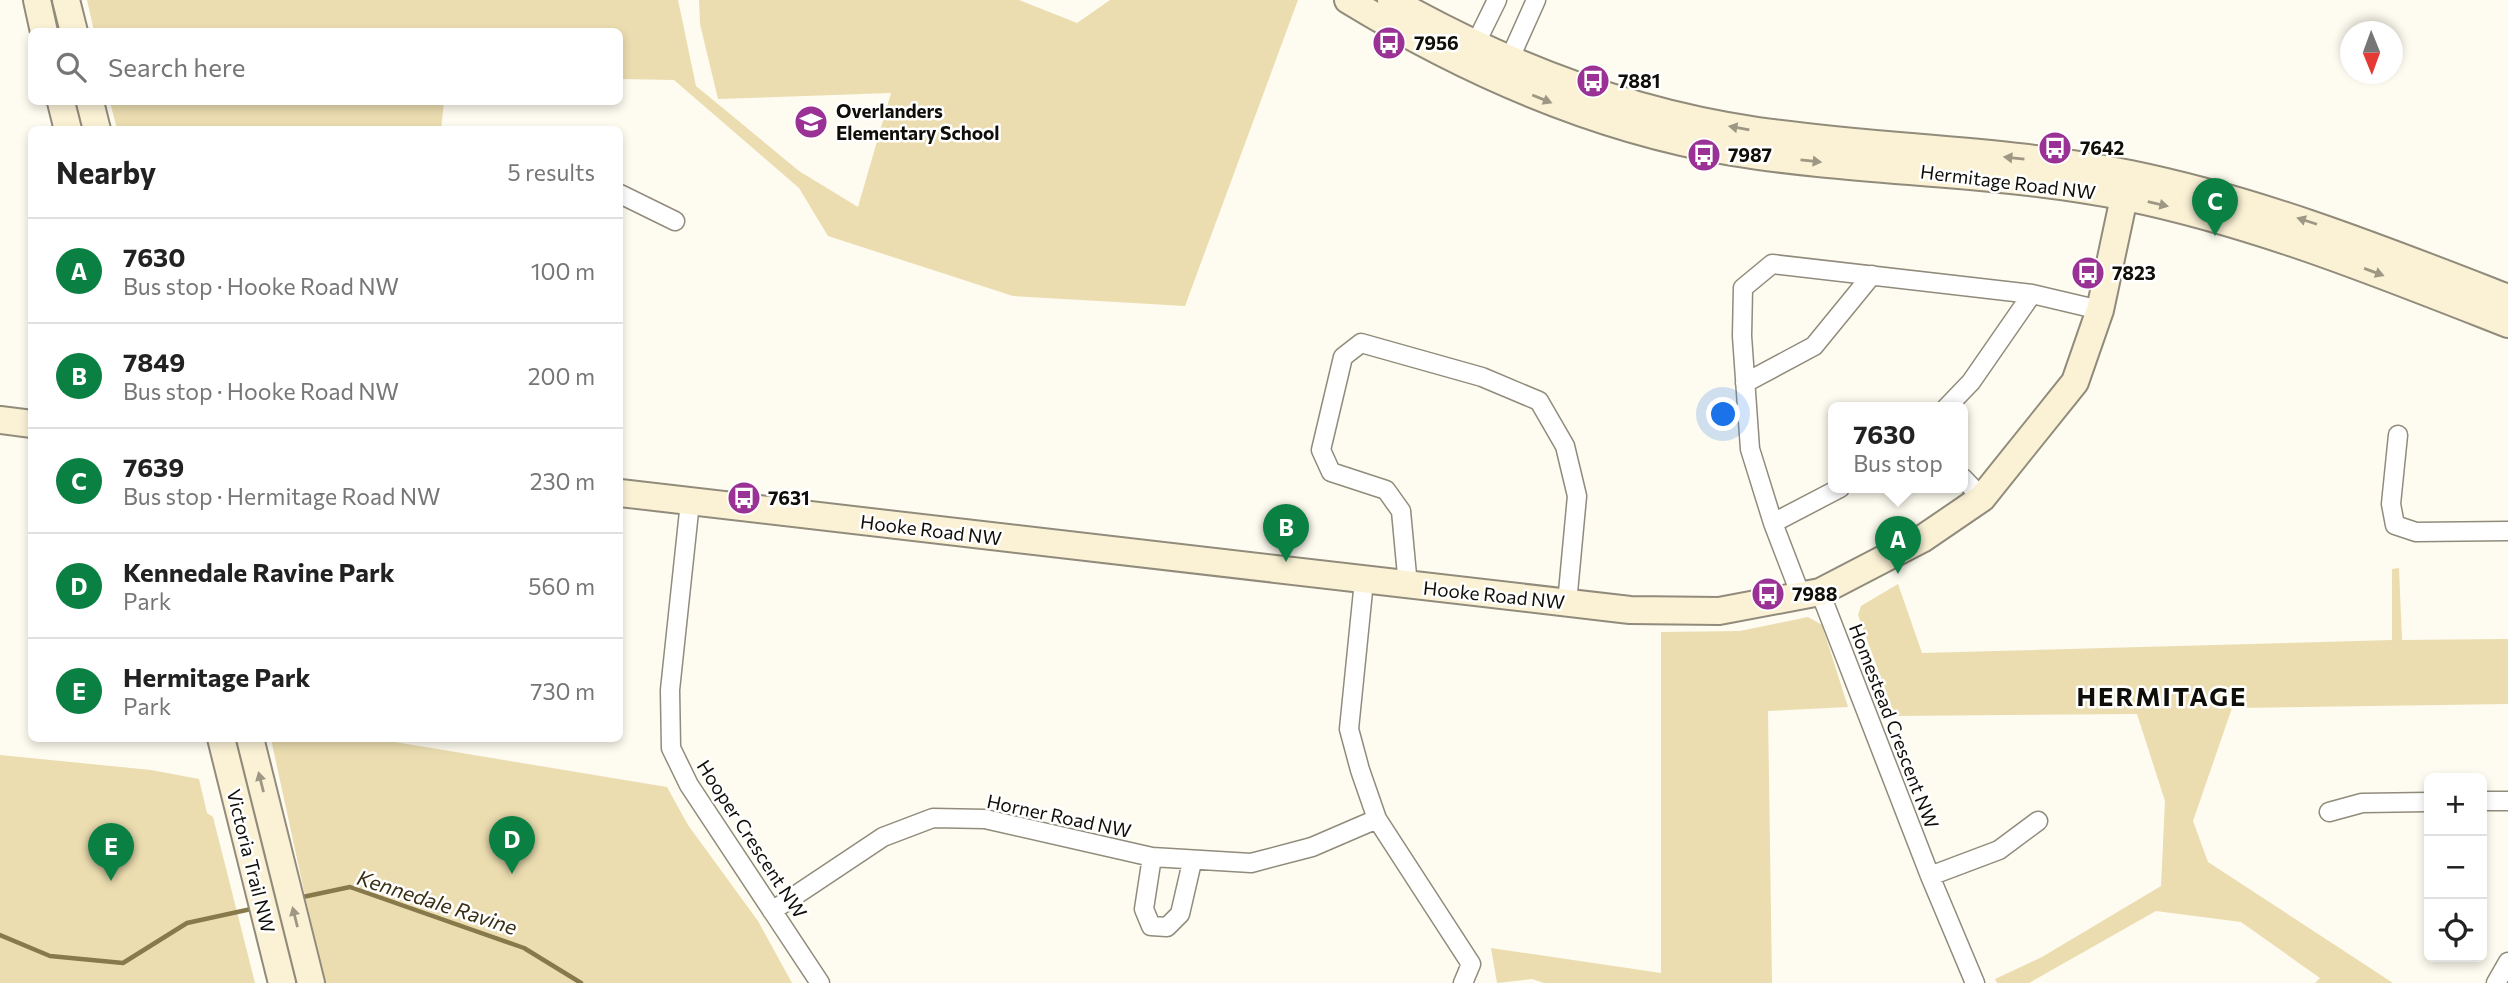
<!DOCTYPE html>
<meta charset="utf-8">
<style>
body{margin:0;font-family:Commissioner,sans-serif;background:#f2f2f2;color:#222}
.controls{position:absolute;right:21px;bottom:21px;display:grid;overflow:hidden;border-radius:10px;box-shadow:0 4px 10px #0003}
.controls button{width:63px;height:63px;display:grid;place-items:center;padding:0;border:0;border-bottom:2px solid #e0e0e0;background:#fff;color:#222;font:35px sans-serif}
.compass{position:absolute;left:2340px;top:21px;width:63px;height:63px;border-radius:50%;background:#fff;box-shadow:0 4px 10px #0003;rotate:179deg}
.you{position:absolute;left:1724px;top:415px;width:24px;height:24px;margin:-18px;border:5px solid #fff;border-radius:50%;background:#1a73e8;box-shadow:0 0 0 10px #1a73e833}
.badge{display:grid;place-items:center;width:46px;height:46px;border-radius:50%;background:#0b8043;color:#fff;font-size:23px;font-weight:700}
.pin{position:absolute;translate:-50% -58px;filter:drop-shadow(0 2px 4px #0008)}
.pin::after{content:'';position:absolute;top:37px;width:24px;height:21px;background:inherit;clip-path:polygon(0 0,100% 0,50% 100%)}
.popup{position:absolute;left:1828px;top:402px;width:140px;height:91px;box-sizing:border-box;display:grid;place-content:center;border-radius:10px;background:#fff;filter:drop-shadow(0 2px 5px #0005);font-size:23px;white-space:nowrap;color:#767676}
.popup b{font-size:26px;color:#222}
.popup::after{content:'';position:absolute;left:50%;top:100%;margin-left:-14px;border:14px solid transparent;border-top-color:#fff}
.list{margin:0;padding:0;list-style:none}
h2{display:flex;justify-content:space-between;align-items:center;height:91px;margin:0;padding:0 28px;font-size:30px}
h2 small{font-size:23px;font-weight:400;color:#767676}
.list li{display:grid;grid-template-columns:46px 1fr auto;gap:21px;align-items:center;box-sizing:border-box;height:105px;padding:0 28px;border-top:2px solid #e0e0e0}
.list b{display:block;font-size:26px;white-space:nowrap}
.list p{margin:0;font-size:23px;white-space:nowrap;color:#767676}
.list em{font-size:23px;font-style:normal;color:#767676}
.icon{flex:none;width:38px;height:38px;fill:none;stroke:currentColor;stroke-width:2;stroke-linecap:round;stroke-linejoin:round}
.map{position:relative;flex:none;width:2508px;height:983px;overflow:hidden}
.search{position:absolute;background:#fff;box-shadow:0 4px 10px #0003;left:28px;top:28px;width:595px;height:77px;display:flex;align-items:center;gap:18px;box-sizing:border-box;padding:0 24px;border-radius:10px;color:#767676;font-size:26px}
.panel{position:absolute;background:#fff;box-shadow:0 4px 10px #0003;left:28px;top:126px;width:595px;height:616px;border-radius:10px}
.map>svg:first-child{display:block}
</style>
<div class="map">
<svg width="2508" height="983" viewBox="0 0 2508 983">
<rect width="100%" height="100%" fill="#fefbf0"/>
<path fill="#ebddb0" d="M87,0H678L696,86L799,171L858,207L891,93L718,99L700,24L699,0H1019L1077,23L1110,0H1298L1185,306L1013,296L828,236L799,188L674,80L620,79V32L94,31Z
M110,102H444L441,130L117,129Z
M2399,568L2402,640L2508,639V704L2232,708L2193,821L2208,862L2393,983H2315L2320,978L2241,922L2156,911L2029,983H1997L1995,979L2042,957L2161,886L2165,801L2137,714L1895,716L1858,615L1861,606L1898,584L1922,653L2392,640V569Z
M1808,617L1822,625L1848,707L1768,711L1772,983H1544L1532,979L1497,983L1491,948L1661,973V632L1740,631Z
M271,739H377L667,787L688,825L758,921L792,983H324Z
M0,755L151,770L199,779L207,813L213,817L255,983H0Z"/>
<g fill="none" stroke-linecap="round" stroke-linejoin="round">
<path stroke="#88794b" stroke-width="4.5" d="M298,898L350,887L524,948L581,983
M0,935L50,956L123,963L187,923L256,908"/>
<defs>
<path id="street" d="M1471,53L1497,0
M1506,67L1536,0
M620,194L675,221
M1745,383L1814,346L1872,275
M1946,408L1971,382L2032,294
M2398,435L2391,504L2395,525L2416,532L2508,531
M1963,478L1982,498
M690,502L670,690L671,748L689,785L820,983
M1773,523L1840,488
M1364,581L1349,729L1360,770L1377,819L1471,964L1463,983
M1408,586L1401,511L1386,490L1331,472L1321,450L1343,357L1361,343L1482,377L1539,401L1565,446L1577,496L1567,603
M1820,592L1930,876L1975,983
M1801,596L1773,523L1750,449L1742,336L1743,288L1772,264L2032,294L2100,310
M2482,801H2508
M2329,812L2362,803L2429,802
M1152,857L1144,909L1151,926L1167,927L1180,914L1192,862
M1930,876L1999,850L2038,821
M772,911L883,837L933,818L985,819L1152,857L1251,863L1312,847L1377,819
M2496,983L2508,962"/>
<path id="secondary" d="M37,0L44,32
M66,0L74,32
M1348,0C1466,72 1594,129 1732,152C1862,173 1996,171 2126,197C2258,224 2383,275 2508,324
M1391,0C1506,65 1627,112 1758,131C1881,149 2008,149 2130,174C2262,201 2384,250 2508,298
M61,102L68,130
M90,102L97,130
M0,420L32,424
M620,493L1630,610L1719,611L1820,592L1922,539L1982,498L2075,382L2100,310L2129,174
M221,738L282,983
M250,738L311,983"/>
</defs>
<use href="#street" stroke="#908b7b" stroke-width="21"/>
<use href="#secondary" stroke="#908b7b" stroke-width="30"/>
<use href="#street" stroke="#fff" stroke-width="18"/>
<use href="#secondary" stroke="#fbf2d6" stroke-width="26"/>
</g>
<defs><path id="oneway-solid" d="M-6-.8H1V-3.2L6.5 0L1 3.2V.8H-6Z" transform="scale(1.75)"/></defs>
<g fill="#9d9784">
<use href="#oneway-solid" transform="translate(1542 99) rotate(22)"/>
<use href="#oneway-solid" transform="translate(1739 128) rotate(-170)"/>
<use href="#oneway-solid" transform="translate(2014 158) rotate(-174)"/>
<use href="#oneway-solid" transform="translate(1811 161) rotate(6)"/>
<use href="#oneway-solid" transform="translate(2158 204) rotate(13)"/>
<use href="#oneway-solid" transform="translate(2307 221) rotate(-162)"/>
<use href="#oneway-solid" transform="translate(2374 272) rotate(20)"/>
<use href="#oneway-solid" transform="translate(261 782) rotate(-104)"/>
<use href="#oneway-solid" transform="translate(295 917) rotate(-104)"/>
</g>
<defs>
<symbol id="bus-disc" viewBox="-11 -11 22 22"><circle r="9.5" fill="#9a3194" stroke="#fff"/><path d="M-5-6H5V4H4V6H2V4H-2V6H-4V4H-5ZM-3.5-4V0h7V-4ZM-3.5 1.2v1.5H-2V1.2ZM2 1.2v1.5H3.5V1.2Z" fill="#fff"/></symbol>
<symbol id="school-disc" viewBox="-11 -11 22 22"><circle r="9.5" fill="#9a3194" stroke="#fff"/><path d="M0-5L7-2L0 1L-7-2ZM-4 1L0 2.5L4 1V4Q0 6-4 4Z" fill="#fff"/></symbol>
</defs>
<g fill-rule="evenodd">
<use href="#bus-disc" x="1370" y="24" width="38" height="38"/>
<use href="#bus-disc" x="1574" y="62" width="38" height="38"/>
<use href="#school-disc" x="792" y="103" width="38" height="38"/>
<use href="#bus-disc" x="2036" y="129" width="38" height="38"/>
<use href="#bus-disc" x="1685" y="136" width="38" height="38"/>
<use href="#bus-disc" x="2069" y="254" width="38" height="38"/>
<use href="#bus-disc" x="725" y="479" width="38" height="38"/>
<use href="#bus-disc" x="1749" y="575" width="38" height="38"/>
</g>
<g text-anchor="middle" stroke-width="5" stroke-linejoin="round" paint-order="stroke">
<g font-size="19" font-weight="bold" fill="#100e09" stroke="#fff" text-anchor="start">
<text x="1414" y="50">7956</text>
<text x="1618" y="88">7881</text>
<text x="836" y="118">Overlanders<tspan x="836" dy="22">Elementary School</tspan></text>
<text x="2080" y="155">7642</text>
<text x="1728" y="162">7987</text>
<text x="2112" y="280">7823</text>
<text x="768" y="505">7631</text>
<text x="1792" y="601">7988</text>
</g>
<g font-size="19" fill="#100e09" stroke="#fff">
<text transform="translate(2008 182) rotate(7)" y="7">Hermitage Road NW</text>
<text transform="translate(931 530) rotate(7)" y="7">Hooke Road NW</text>
<text transform="translate(1494 595) rotate(6)" y="7">Hooke Road NW</text>
<text transform="translate(1894 726) rotate(69)" y="7">Homestead Crescent NW</text>
<text transform="translate(1059 816) rotate(12)" y="7">Horner Road NW</text>
<text transform="translate(752 839) rotate(57)" y="7">Hooper Crescent NW</text>
<text transform="translate(251 861) rotate(76)" y="7">Victoria Trail NW</text>
</g>
<g font-size="21" font-style="italic" fill="#382e11" stroke="#fff">
<text transform="translate(437 903) rotate(18)" y="7">Kennedale Ravine</text>
</g>
<g font-size="26" font-weight="bold" letter-spacing="2" fill="#100e09" stroke="#fff">
<text x="2162" y="706">HERMITAGE</text>
</g>
</g>
</svg>
<div class="controls">
<button>+</button>
<button>−</button>
<button><svg class="icon" aria-label="locate" viewBox="0 0 24 24"><circle cx="12" cy="12" r="6"/><path d="M12 2v4M12 18v4M2 12h4M18 12h4"/></svg></button>
</div>
<svg class="compass" viewBox="-18 -18 36 36"><path d="M0-13l5 13h-10z" fill="#e53935"/><path d="M0 13l5-13h-10z" fill="#767676"/></svg>
<div class="you"></div>
<div class="pin badge" style="left:1898px;top:574px">A</div>
<div class="popup"><b>7630</b>Bus stop</div>
<div class="pin badge" style="left:1286px;top:562px">B</div>
<div class="pin badge" style="left:2215px;top:236px">C</div>
<div class="pin badge" style="left:512px;top:874px">D</div>
<div class="pin badge" style="left:111px;top:881px">E</div>
<div class="search"><svg class="icon" aria-label="search" viewBox="0 0 24 24"><circle cx="10" cy="10" r="6"/><path d="M15 15l6 6"/></svg>Search here</div>
<section class="panel">
<h2>Nearby<small>5 results</small></h2>
<ul class="list">
<li><span class="badge">A</span><div><b>7630</b><p>Bus stop · Hooke Road NW</p></div><em>100 m</em></li>
<li><span class="badge">B</span><div><b>7849</b><p>Bus stop · Hooke Road NW</p></div><em>200 m</em></li>
<li><span class="badge">C</span><div><b>7639</b><p>Bus stop · Hermitage Road NW</p></div><em>230 m</em></li>
<li><span class="badge">D</span><div><b>Kennedale Ravine Park</b><p>Park</p></div><em>560 m</em></li>
<li><span class="badge">E</span><div><b>Hermitage Park</b><p>Park</p></div><em>730 m</em></li>
</ul>
</section>
</div>
